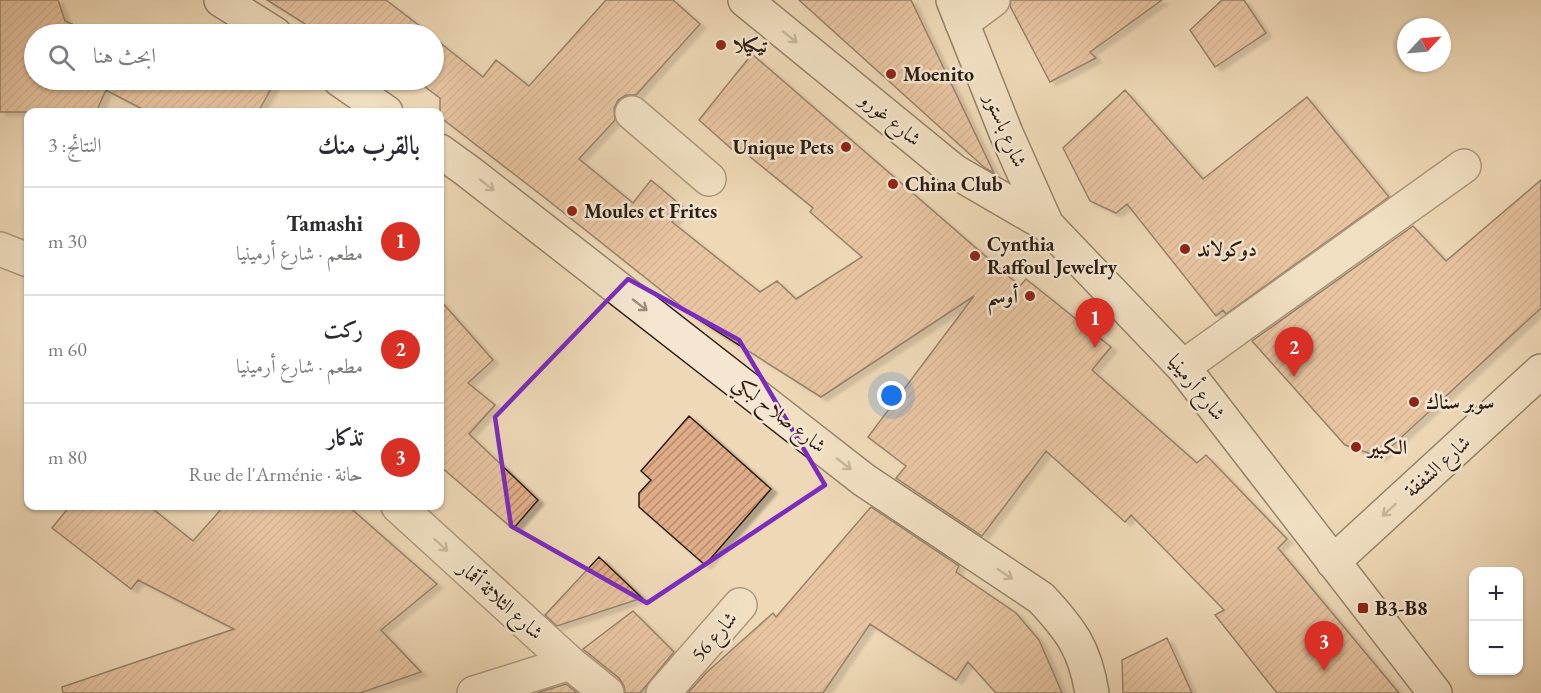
<!DOCTYPE html>
<html lang="ar">
<meta charset="utf-8">
<style>
body{margin:0;font-family:"EB Garamond",Amiri,serif;background:#f2f2f3;color:#2b2b33;direction:rtl}
.controls{position:absolute;right:18px;bottom:18px;display:grid;overflow:hidden;border-radius:12px;box-shadow:0 2px 4px #0004}
.controls button{width:54px;height:54px;display:grid;place-items:center;padding:0;border:0;border-bottom:2px solid #e1e1e2;background:#fff;color:#2b2b33;font:30px sans-serif}
.compass{position:absolute;left:1397px;top:18px;width:54px;height:54px;border-radius:50%;background:#fff;box-shadow:0 2px 4px #0004;rotate:64deg}
.you{position:absolute;left:892px;top:396px;width:21px;height:21px;margin:-15px;border:4px solid #fff;border-radius:50%;background:#1a73e8;box-shadow:0 0 0 9px #1a73e833}
.badge{display:grid;place-items:center;width:39px;height:39px;border-radius:50%;background:#d93025;color:#fff;font-size:20px;font-weight:700}
.pin{position:absolute;translate:-50% -50px;filter:drop-shadow(0 2px 3px #0008)}
.pin::after{content:'';position:absolute;top:32px;width:21px;height:18px;background:inherit;clip-path:polygon(0 0,100% 0,50% 100%)}
.list{margin:0;padding:0;list-style:none}
h2{display:flex;justify-content:space-between;align-items:center;height:78px;margin:0;padding:0 24px;font-size:26px}
h2 small{font-size:20px;font-weight:400;color:#7c7c81}
.list li{display:grid;grid-template-columns:39px 1fr auto;gap:18px;align-items:center;box-sizing:border-box;height:108px;padding:0 24px;border-top:2px solid #e1e1e2}
.list b{display:block;font-size:22px;white-space:nowrap}
.list p{margin:0;font-size:20px;white-space:nowrap;color:#7c7c81}
.list em{font-size:20px;font-style:normal;color:#7c7c81}
.icon{flex:none;width:33px;height:33px;fill:none;stroke:currentColor;stroke-width:2;stroke-linecap:round;stroke-linejoin:round}
.map{position:relative;flex:none;width:1541px;height:693px;overflow:hidden;direction:ltr}
.search{position:absolute;background:#fff;box-shadow:0 2px 4px #0004;left:24px;top:24px;width:420px;height:66px;display:flex;align-items:center;gap:15px;box-sizing:border-box;padding:0 21px;border-radius:33px;color:#7c7c81;font-size:22px}
.panel{position:absolute;background:#fff;box-shadow:0 2px 4px #0004;left:24px;top:108px;width:420px;height:402px;border-radius:12px;direction:rtl}
.map>svg:first-child{display:block}
</style>
<div class="map">
<svg width="1541" height="693" viewBox="0 0 1541 693">
<defs>
<pattern id="building-hatch" width="6" height="6" patternUnits="userSpaceOnUse" patternTransform="scale(1.5)"><rect width="6" height="6" fill="#e0ac87"/><path d="M-1 1l2-2M0 6l6-6M5 7l2-2" fill="none" stroke="#b68b6d"/></pattern>
<filter id="shadow"><feDropShadow dx="6" dy="4" stdDeviation="1.5" flood-color="#0004"/></filter>
</defs>
<rect width="100%" height="100%" fill="#eed8b7"/>
<filter id="stains"><feTurbulence type="fractalNoise" baseFrequency=".00333" numOctaves="4"/><feColorMatrix values="0 0 0 0 .2 0 0 0 0 .09 0 0 0 0 .02 0 0 0 .5 -.17"/></filter>
<radialGradient id="worn" r=".72"><stop offset=".6" stop-color="#630" stop-opacity="0"/><stop offset="1" stop-color="#630" stop-opacity=".3"/></radialGradient>
<path fill="url(#building-hatch)" stroke="#2b1d13" stroke-width="1.5" filter="url(#shadow)" d="M0,0H58L65,21L94,34H34V80H276L258,112H148L106,90L96,112H0Z
M267,0H386L430,34H321Z
M606,0H673L700,24L636,95H626L618,100L614,109L615,120L579,159L633,203L651,180L684,208L672,222L760,292L777,281L796,299L862,257L810,212L813,208L738,147L734,151L699,120L752,54L1020,286L1026,279L1111,347L1092,370L1197,463L1206,455L1287,539L1278,548L1399,693H1277L1215,615L1224,610L1131,515L1125,522L1046,451L982,536L896,478L906,466L868,437L974,296L821,397L696,318L549,201L440,117V98L416,80H434V38L483,77L496,60L529,86Z
M799,0H911L994,173L985,168Z
M1011,0H1162L1090,52L1096,58L1050,82L1010,6Z
M1222,0H1244L1266,33L1215,67L1190,30Z
M1125,90L1203,179L1307,97L1389,197L1226,314L1223,310L1216,316L1127,204L1116,213L1090,201L1063,148Z
M1541,180V308L1380,457L1345,445L1252,341L1413,226L1446,261Z
M440,300L493,360L468,383L495,405L469,434L538,500L513,529L440,466Z
M689,416L771,489L705,565L639,507V493L651,480L641,471Z
M70,506H149L193,541L224,506H348L437,584L381,630L421,672L360,693H63L62,687L234,629L138,580L131,589L52,528Z
M871,507L959,566L956,572L1016,613L1039,640L1062,693H996L968,662L956,680L870,624L823,693H688L706,673L773,613L776,617Z
M599,557L642,598L557,626L545,615Z
M633,611L674,652L640,693H625L624,686L619,678L583,649Z
M1167,638L1192,693H1123L1122,660Z
M566,684L577,693H537Z"/>
<g fill="none" stroke-linecap="round" stroke-linejoin="round">
<defs>
<path id="street" d="M962,23L993,0
M632,113L709,179
M0,249L28,260
M1183,367L1464,166
M398,506L570,663L607,693
M474,693L570,663
M663,693L740,605"/>
<path id="secondary" d="M221,0L275,34
M745,0L954,171L1047,225L1183,367L1435,693
M953,0L1006,133L1047,225
M340,80L386,112
M440,151L469,172L864,480L1041,598C1071,630 1085,649 1092,693
M1333,562L1541,371"/>
</defs>
<use href="#street" stroke="#5c4c3c" stroke-width="36"/>
<use href="#secondary" stroke="#2b1d13" stroke-width="36"/>
<use href="#street" stroke="#f4e6d0" stroke-width="33"/>
<use href="#secondary" stroke="#f4e6d0" stroke-width="33"/>
</g>
<defs><path id="oneway-shaft" d="M-6 0H5M1.5-3L5.5 0L1.5 3" fill="none" stroke-width="1.6" stroke-linecap="round" stroke-linejoin="round" transform="scale(1.5)"/></defs>
<g stroke="#9a8c7b">
<use href="#oneway-shaft" transform="translate(790 37) rotate(39)"/>
<use href="#oneway-shaft" transform="translate(487 185) rotate(38)"/>
<use href="#oneway-shaft" transform="translate(640 305) rotate(38)"/>
<use href="#oneway-shaft" transform="translate(844 464) rotate(38)"/>
<use href="#oneway-shaft" transform="translate(1389 510) rotate(138)"/>
<use href="#oneway-shaft" transform="translate(441 545) rotate(42)"/>
<use href="#oneway-shaft" transform="translate(1005 574) rotate(34)"/>
</g>
<path d="M0 0H1541V693H0ZM628,279L739,340L825,485L647,603L511,526L495,417Z" fill="#eed8b7" fill-opacity=".55" fill-rule="evenodd"/>
<path fill="none" stroke="#7b2cbf" stroke-width="4.5" stroke-linejoin="round" d="M628,279L739,340L825,485L647,603L511,526L495,417Z"/>
<g fill="#8f2418" stroke="#f4e6d0" stroke-width="2">
<circle cx="721" cy="45" r="6"/>
<circle cx="891" cy="74" r="6"/>
<circle cx="846" cy="147" r="6"/>
<circle cx="893" cy="184" r="6"/>
<circle cx="572" cy="211" r="6"/>
<circle cx="1185" cy="249" r="6"/>
<circle cx="975" cy="256" r="6"/>
<circle cx="1030" cy="296" r="6"/>
<circle cx="1414" cy="402" r="6"/>
<circle cx="1356" cy="447" r="6"/>
<rect x="1357" y="602" width="12" height="12" rx="3"/>
</g>
<g text-anchor="middle" stroke-width="5" stroke-linejoin="round" paint-order="stroke">
<g font-size="20" font-weight="bold" fill="#2b1d13" stroke="#f4e6d0" text-anchor="start">
<text x="733" y="52">تيكيلا</text>
<text x="903" y="81">Moenito</text>
<text x="834" y="154" text-anchor="end">Unique Pets</text>
<text x="905" y="191">China Club</text>
<text x="584" y="218">Moules et Frites</text>
<text x="987" y="251">Cynthia<tspan x="987" dy="23">Raffoul Jewelry</tspan></text>
<text x="1197" y="256">دوكولاند</text>
<text x="1018" y="303" text-anchor="end">أوسم</text>
<text x="1426" y="409">سوبر سناك</text>
<text x="1368" y="454">الكبير</text>
<text x="1375" y="615">B3-B8</text>
</g>
<g font-size="20" fill="#2b1d13" stroke="#f4e6d0">
<text transform="translate(891 119) rotate(39)" y="7">شارع غورو</text>
<text transform="translate(1006 130) rotate(67)" y="7">شارع باستور</text>
<text transform="translate(1197 387) rotate(51)" y="7">شارع أرمينيا</text>
<text transform="translate(780 414) rotate(38)" y="7">شارع صلاح لبكي</text>
<text transform="translate(1437 466) rotate(-42)" y="7">شارع الشفقة</text>
<text transform="translate(501 600) rotate(42)" y="7">شارع الثلاثة أقمار</text>
<text transform="translate(714 636) rotate(-49)" y="7">شارع 56</text>
</g>
</g>
<rect width="100%" height="100%" filter="url(#stains)"/>
<rect width="100%" height="100%" fill="url(#worn)"/>
</svg>
<div class="controls">
<button>+</button>
<button>−</button>
</div>
<svg class="compass" viewBox="-18 -18 36 36"><path d="M0-13l5 13h-10z" fill="#e53935"/><path d="M0 13l5-13h-10z" fill="#7c7c81"/></svg>
<div class="you"></div>
<div class="pin badge" style="left:1095px;top:348px">1</div>
<div class="pin badge" style="left:1294px;top:377px">2</div>
<div class="pin badge" style="left:1324px;top:671px">3</div>
<div class="search"><svg class="icon" aria-label="search" viewBox="0 0 24 24"><circle cx="10" cy="10" r="6"/><path d="M15 15l6 6"/></svg>ابحث هنا</div>
<section class="panel">
<h2>بالقرب منك<small>النتائج: 3</small></h2>
<ul class="list">
<li><span class="badge">1</span><div><b>Tamashi</b><p>مطعم · شارع أرمينيا</p></div><em>30 m</em></li>
<li><span class="badge">2</span><div><b>ركت</b><p>مطعم · شارع أرمينيا</p></div><em>60 m</em></li>
<li><span class="badge">3</span><div><b>تذكار</b><p>حانة · Rue de l'Arménie</p></div><em>80 m</em></li>
</ul>
</section>
</div>
